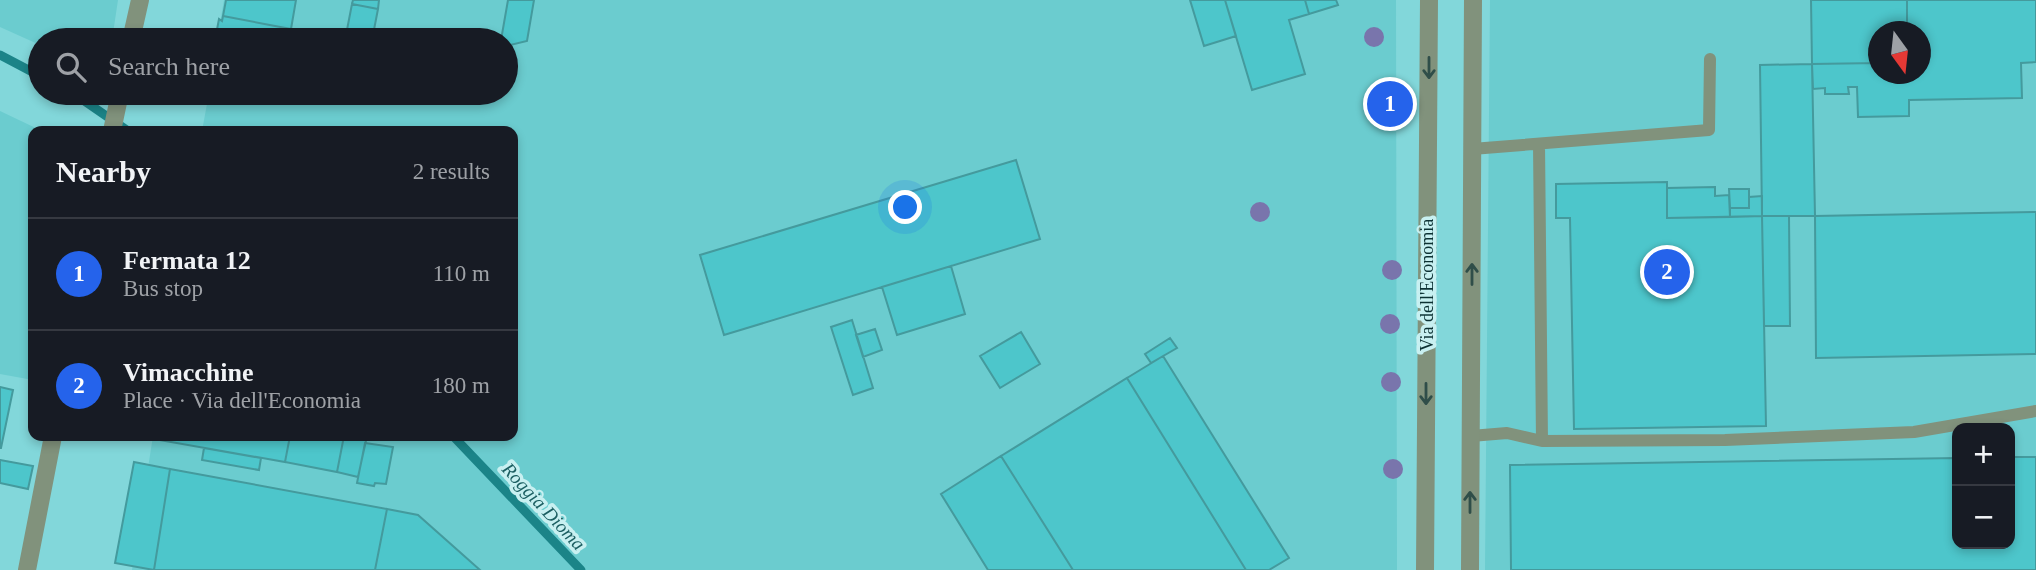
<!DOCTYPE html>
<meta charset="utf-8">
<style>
body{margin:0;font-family:"Times New Roman",serif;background:#20242c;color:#f1f3f6}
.controls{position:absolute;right:21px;bottom:21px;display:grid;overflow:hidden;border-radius:14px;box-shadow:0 4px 10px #0003}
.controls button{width:63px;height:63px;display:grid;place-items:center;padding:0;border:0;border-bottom:2px solid #363941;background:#171b24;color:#f1f3f6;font:35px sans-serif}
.compass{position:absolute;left:1868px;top:21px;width:63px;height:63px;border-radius:50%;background:#171b24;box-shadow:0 4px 10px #0003;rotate:165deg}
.you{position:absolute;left:906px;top:208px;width:24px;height:24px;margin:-18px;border:5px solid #fff;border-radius:50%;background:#1a73e8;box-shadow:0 0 0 10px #1a73e833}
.badge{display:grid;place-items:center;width:46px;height:46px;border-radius:50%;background:#2563eb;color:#fff;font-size:23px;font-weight:700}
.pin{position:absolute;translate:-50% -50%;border:4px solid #fff;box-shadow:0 2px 7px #0006}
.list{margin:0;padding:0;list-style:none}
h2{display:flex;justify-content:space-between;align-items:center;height:91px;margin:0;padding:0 28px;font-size:30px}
h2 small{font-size:23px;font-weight:400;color:#9ea1a6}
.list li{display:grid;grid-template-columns:46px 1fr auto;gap:21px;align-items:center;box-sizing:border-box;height:112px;padding:0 28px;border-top:2px solid #363941}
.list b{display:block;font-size:26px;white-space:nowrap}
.list p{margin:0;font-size:23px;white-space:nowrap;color:#9ea1a6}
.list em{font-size:23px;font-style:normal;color:#9ea1a6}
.icon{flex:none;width:38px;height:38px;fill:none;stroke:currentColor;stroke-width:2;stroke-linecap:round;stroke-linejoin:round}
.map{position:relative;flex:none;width:2036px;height:570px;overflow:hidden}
.search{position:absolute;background:#171b24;box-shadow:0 4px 10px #0003;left:28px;top:28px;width:490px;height:77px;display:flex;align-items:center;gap:18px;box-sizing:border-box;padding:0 24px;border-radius:38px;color:#9ea1a6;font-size:26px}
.panel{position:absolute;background:#171b24;box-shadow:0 4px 10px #0003;left:28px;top:126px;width:490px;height:315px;border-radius:14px}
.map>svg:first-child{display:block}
</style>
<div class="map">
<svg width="2036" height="570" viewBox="0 0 2036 570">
<rect width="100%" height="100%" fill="#82d7da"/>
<path fill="#6bcccf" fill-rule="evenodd" d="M0,0H118L112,40H40V45L0,27Z
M224,0H1396L1397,570H132L153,436H513V131H202L209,93H506V40H217Z
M1490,0H2036V570H1485ZM1878,32H1920V74H1878ZM1957,428H2010V544H1957Z
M0,111L42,131H33V380L0,374Z"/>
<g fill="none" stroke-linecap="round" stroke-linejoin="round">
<path stroke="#1b8488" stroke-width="9" d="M0,55L40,76
M73,93L128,131
M453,436L581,570"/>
</g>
<path fill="#4dc6cb" stroke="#449a9d" stroke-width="2" d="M226,0H296L291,29L223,16Z
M353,0H379L378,9L352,4Z
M508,0H534L527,41L506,46V40H501Z
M1190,0H1225L1236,36L1204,46Z
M1225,0H1305L1309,14L1289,20L1305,74L1252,90Z
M1305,0H1336L1338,5L1309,14Z
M1811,0H1907V32H1878V63L1812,64Z
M1907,0H2036V62L2021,63L2022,98L1909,100V116L1858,117L1857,87H1848L1849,94H1825V88L1813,89L1812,64L1878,63V74H1920V32H1907Z
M352,4L378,9L372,40L346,35Z
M223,16L291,29L289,40H215L219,19L222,21Z
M1812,64L1815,216H1762L1760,65Z
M1016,160L1040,239L724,335L700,255Z
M1667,182V218L1762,216L1766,426L1574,429L1570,218H1556V184Z
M1715,187V196L1729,195L1730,217L1667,218V188Z
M1729,189H1749V208H1730Z
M1762,196V216L1730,217V208H1749V197Z
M2036,212V354L1816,358L1815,216Z
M1762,216H1789L1790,326H1764Z
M951,266L965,314L897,335L882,287Z
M852,320L873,388L853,395L831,327Z
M875,329L882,350L863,357L856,335Z
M1021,332L1040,364L1000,388L980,356Z
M1170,338L1177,348L1151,363L1145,354Z
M1163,356L1289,558L1269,570H1246L1127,378Z
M1127,378L1246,570H1073L1001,456Z
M0,387L13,390L1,448H0Z
M137,436H290L285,462Z
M290,436H344L337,472L285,462Z
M344,436H367L358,477L337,472Z
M365,443L393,447L386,484L375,483L374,486L357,483Z
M204,448L261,458L259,470L202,460Z
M1001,456L1073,570H988L941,494Z
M2010,457H2036V570H1511L1510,465L1957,458V544H2010Z
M0,460L33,466L28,489L0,483Z
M134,462L170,469L154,570L115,563Z
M170,469L387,509L375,570H154Z
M387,509L418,515L480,570H375Z"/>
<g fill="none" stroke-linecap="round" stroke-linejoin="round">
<path stroke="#81927c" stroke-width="12" d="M1472,149L1709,130L1710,59
M1471,436L1507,433L1542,441L1539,144
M1542,441L1725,440L1914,432L2036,411"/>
<path stroke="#81927c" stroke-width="18" d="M131,40L140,0
M112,131L120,93
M27,570L53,436
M1425,570L1429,0
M1470,570L1473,0"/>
</g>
<g fill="#7975ac">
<circle cx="1374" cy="37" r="10"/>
<circle cx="1260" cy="212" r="10"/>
<circle cx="1392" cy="270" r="10"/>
<circle cx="1390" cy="324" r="10"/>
<circle cx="1391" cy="382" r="10"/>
<circle cx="1393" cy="469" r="10"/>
</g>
<defs><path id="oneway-shaft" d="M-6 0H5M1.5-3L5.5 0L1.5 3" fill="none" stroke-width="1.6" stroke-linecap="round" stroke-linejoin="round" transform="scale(1.75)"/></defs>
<g stroke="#2f4e49">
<use href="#oneway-shaft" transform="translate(1429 68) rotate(90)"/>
<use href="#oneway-shaft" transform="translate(1472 274) rotate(-90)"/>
<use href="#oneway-shaft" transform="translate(1426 394) rotate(90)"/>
<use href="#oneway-shaft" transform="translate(1470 502) rotate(-90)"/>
</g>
<g text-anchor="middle" stroke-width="7" stroke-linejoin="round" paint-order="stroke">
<g font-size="18" fill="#0c3133" stroke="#c8f0f1">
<text transform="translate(1427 285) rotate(-90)" y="6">Via dell'Economia</text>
</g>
<g font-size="19" font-style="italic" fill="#1c5f62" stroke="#c8f0f1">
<text transform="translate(544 506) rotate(47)" y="7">Roggia Dioma</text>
</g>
</g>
</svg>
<div class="controls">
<button>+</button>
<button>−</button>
</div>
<svg class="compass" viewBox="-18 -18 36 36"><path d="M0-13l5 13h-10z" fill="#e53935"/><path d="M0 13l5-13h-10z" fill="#9ea1a6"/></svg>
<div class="you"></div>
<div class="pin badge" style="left:1390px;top:104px">1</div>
<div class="pin badge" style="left:1667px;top:272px">2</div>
<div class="search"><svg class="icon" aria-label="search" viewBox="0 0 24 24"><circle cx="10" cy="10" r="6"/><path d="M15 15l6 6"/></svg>Search here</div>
<section class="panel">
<h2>Nearby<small>2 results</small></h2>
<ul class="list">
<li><span class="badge">1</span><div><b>Fermata 12</b><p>Bus stop</p></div><em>110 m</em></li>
<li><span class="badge">2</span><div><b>Vimacchine</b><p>Place · Via dell'Economia</p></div><em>180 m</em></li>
</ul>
</section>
</div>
